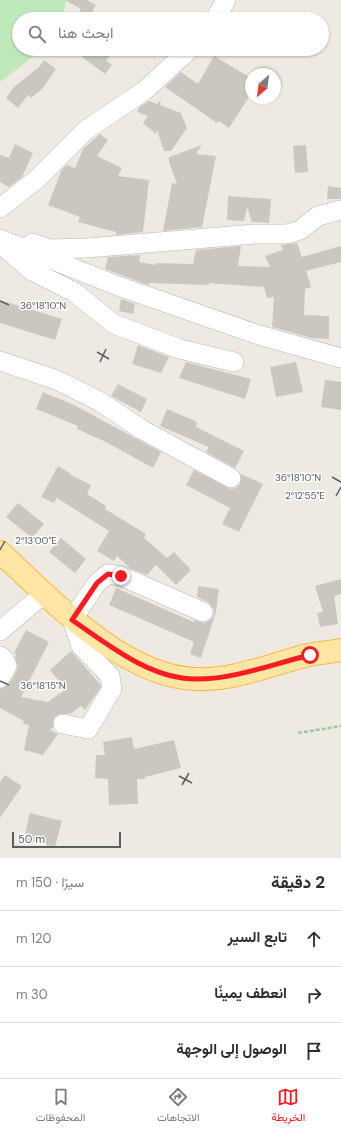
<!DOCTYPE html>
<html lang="ar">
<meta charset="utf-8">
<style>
body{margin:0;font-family:"DM Sans",Vazirmatn,sans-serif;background:#f2f2f3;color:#2b2b33;direction:rtl}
.compass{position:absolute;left:245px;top:68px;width:36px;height:36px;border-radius:50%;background:#fff;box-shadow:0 1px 3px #0004;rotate:208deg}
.scale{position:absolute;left:12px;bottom:10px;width:109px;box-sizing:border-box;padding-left:4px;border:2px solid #595f63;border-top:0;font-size:11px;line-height:14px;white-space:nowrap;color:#595f63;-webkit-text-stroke:3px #fff;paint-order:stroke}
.stop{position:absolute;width:12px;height:12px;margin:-9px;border:3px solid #fa1b22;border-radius:50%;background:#fff}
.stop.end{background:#fa1b22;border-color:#fff;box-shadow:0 1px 4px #0008}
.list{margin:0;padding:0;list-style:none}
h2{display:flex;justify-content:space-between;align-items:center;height:52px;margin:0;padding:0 16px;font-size:17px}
h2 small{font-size:13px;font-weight:400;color:#7c7c81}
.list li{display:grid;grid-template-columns:26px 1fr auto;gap:12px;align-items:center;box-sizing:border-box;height:56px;padding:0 16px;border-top:1px solid #e1e1e2}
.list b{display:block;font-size:15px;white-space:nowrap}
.list em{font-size:13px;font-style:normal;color:#7c7c81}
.icon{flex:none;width:22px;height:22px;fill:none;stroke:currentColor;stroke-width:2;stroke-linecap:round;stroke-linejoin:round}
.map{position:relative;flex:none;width:341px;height:858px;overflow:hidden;direction:ltr}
.search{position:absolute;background:#fff;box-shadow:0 1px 3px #0004;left:12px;right:12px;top:12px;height:44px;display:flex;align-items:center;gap:10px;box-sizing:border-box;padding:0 14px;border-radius:22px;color:#7c7c81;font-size:15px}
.sheet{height:220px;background:#fff}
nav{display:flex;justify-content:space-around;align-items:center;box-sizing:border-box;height:56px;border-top:1px solid #e1e1e2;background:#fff;font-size:11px;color:#7c7c81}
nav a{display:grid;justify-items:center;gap:2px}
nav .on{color:#fa1b22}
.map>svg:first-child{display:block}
</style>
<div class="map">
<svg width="341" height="858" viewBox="0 0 341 858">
<rect width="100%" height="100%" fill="#eeeae1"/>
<path fill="#bfe9ba" d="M0,0H66L63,19H19V49H43L0,82Z"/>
<path fill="#cbc7c0" d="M65,0H87L96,5L88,19H74L81,9Z
M71,49H115L106,61L112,65L105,74Z
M214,56L251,78V94L229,128L219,121L217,123L165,87L181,72L198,84Z
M44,60L56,69L42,89L31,98L28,95L18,108L6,98L14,87L40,66Z
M161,99L160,105L181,113L187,128L171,151H164L157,130L156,134L143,123L148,116L137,112L139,107L149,101L157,104Z
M100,134L108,140L97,156L122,168L118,176L149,180L143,232L116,235V232L78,222L80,217L48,205L62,169L67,165L75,168L83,149Z
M15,144L33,153L22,177L9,187L0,182V155L9,158Z
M202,145L196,154L216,156L202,227L163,231L172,183L177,184L169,162V157Z
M306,145L308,172L295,173L293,146Z
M328,186L341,188V199H327Z
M228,196L271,199L269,223L252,222L247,207L244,221L227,220Z
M297,243L302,257L341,246V262L306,271L311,287L305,289L304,315L329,316V339L312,338L272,327L274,297L267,298L264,287L209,283V285L149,283L148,285L105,269L108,257L140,255L139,262L156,265V263L193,264L196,250L241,246L238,266L270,267L265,256L283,250L281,245Z
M121,299L135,304L133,314L119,311Z
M0,300L62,319L55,340L0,323Z
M138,345L169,357L161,373L132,364Z
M186,362L251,379L245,399L179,378Z
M296,362L303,392L276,397L270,367Z
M325,380L341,382V410L321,407Z
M118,384L147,399L141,412L111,396Z
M43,392L74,405L161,452L153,468L106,442L77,429L78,426L36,409Z
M167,409L197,422L196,427L244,451L235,468L206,452L209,447L160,426Z
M58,466L70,473L69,474L91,485L87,494L106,506L105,509L146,534L144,538L167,558L174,552L191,570L176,585L156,565L147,575L131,569L117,556L114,561L97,551L109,531L57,498L54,503L41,497Z
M194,470L231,489L236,488L240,484L241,474L263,484L239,532L222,524L230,508L186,485Z
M18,503L44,524L32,538L6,517Z
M61,538L86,559L75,573L49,552Z
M341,579V594L334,596L338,624L320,627L317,613L323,612L315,586Z
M198,586L219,589L216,612L201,658L190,654L194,642L109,605L116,588L194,622V620L205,623L213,617L214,610L208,602L197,597Z
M26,630L49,642L21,697L48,702L66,689L50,670L71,651L100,684L101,687L85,710L81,706L70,714H60L55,717L53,727L50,730L58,734L43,755L24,750L29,725L23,724L24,721L0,708V689L9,684L16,672L18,666L15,657L16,654L14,653Z
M132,737L134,749L174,740L181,768L145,777V779H137L138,804L109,805L108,779L95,778L96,755H105L103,742Z
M5,775L22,786L0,818V782Z
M30,813L62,821L55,847L24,839Z"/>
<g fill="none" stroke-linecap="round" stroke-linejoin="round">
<defs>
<path id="minor" d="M215,19L226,0
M0,208L37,179L86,130L144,91L190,49
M0,239L118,286L259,335L341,358
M32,243L50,249L87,248L255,234H287L300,230L318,216L341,210
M4,247L32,271L74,292L114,324L180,349L234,362
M0,361L57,380L99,401L141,429L231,478
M0,631L45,593
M0,656L4,659L7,666L0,678
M63,724L88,729L112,689L110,676L81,646L72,620L97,583L108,574L121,576L203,612"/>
<path id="major" d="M0,552C51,599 122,676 195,679C233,681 272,664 308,655C319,653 330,652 341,650"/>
</defs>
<use href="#minor" stroke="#b4b8bd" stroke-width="20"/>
<use href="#major" stroke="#ffb849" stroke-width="24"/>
<path stroke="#94cd9e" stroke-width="2.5" stroke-dasharray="4 2" stroke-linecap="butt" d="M298,733L341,726"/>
<use href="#minor" stroke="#fff" stroke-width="19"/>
<use href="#major" stroke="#ffe6a5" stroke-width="22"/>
</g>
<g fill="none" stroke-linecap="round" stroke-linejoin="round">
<path stroke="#fa1b22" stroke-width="5" d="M121,576L108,574L97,583L72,620C109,645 151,680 197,679C235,679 273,664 310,655"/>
</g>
<path fill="none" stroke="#595f63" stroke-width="1.5" d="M0,301L9,305M97,352L109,359M100,362L106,349M332,477L341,482M336,496L341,487M0,550L5,541M0,681L9,685M179,776L192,783M182,785L189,773"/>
<g font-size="10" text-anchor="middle" fill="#595f63" stroke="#fff" stroke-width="3" stroke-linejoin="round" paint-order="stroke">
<text x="43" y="309">36°18'10"N</text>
<text x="298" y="481">36°18'10"N</text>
<text x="305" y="499">2°12'55"E</text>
<text x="36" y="544">2°13'00"E</text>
<text x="43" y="689">36°18'15"N</text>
</g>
</svg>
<svg class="compass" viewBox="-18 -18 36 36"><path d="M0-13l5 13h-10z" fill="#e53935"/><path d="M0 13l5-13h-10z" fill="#7c7c81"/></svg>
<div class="scale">50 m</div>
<div class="stop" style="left:310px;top:655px"></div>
<div class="stop end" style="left:121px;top:576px"></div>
<div class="search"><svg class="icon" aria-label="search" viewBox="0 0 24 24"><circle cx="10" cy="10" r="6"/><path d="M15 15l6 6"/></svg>ابحث هنا</div>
</div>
<section class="sheet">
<h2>2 دقيقة<small>سيرًا · 150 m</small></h2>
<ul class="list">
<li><svg class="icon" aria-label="ahead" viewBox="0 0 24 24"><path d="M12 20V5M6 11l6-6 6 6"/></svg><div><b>تابع السير</b></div><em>120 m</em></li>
<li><svg class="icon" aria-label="right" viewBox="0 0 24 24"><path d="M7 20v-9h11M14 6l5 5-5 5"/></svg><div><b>انعطف يمينًا</b></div><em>30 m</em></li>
<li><svg class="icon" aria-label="arrive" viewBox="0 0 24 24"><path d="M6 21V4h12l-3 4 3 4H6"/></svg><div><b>الوصول إلى الوجهة</b></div></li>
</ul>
</section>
<nav>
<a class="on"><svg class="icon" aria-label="map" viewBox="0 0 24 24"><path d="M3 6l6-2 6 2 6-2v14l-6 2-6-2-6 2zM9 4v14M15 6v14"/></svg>الخريطة</a>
<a><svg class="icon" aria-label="directions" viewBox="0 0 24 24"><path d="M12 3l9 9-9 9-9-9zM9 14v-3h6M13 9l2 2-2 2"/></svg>الاتجاهات</a>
<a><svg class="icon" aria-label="saved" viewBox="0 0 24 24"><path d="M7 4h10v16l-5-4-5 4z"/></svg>المحفوظات</a>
</nav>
